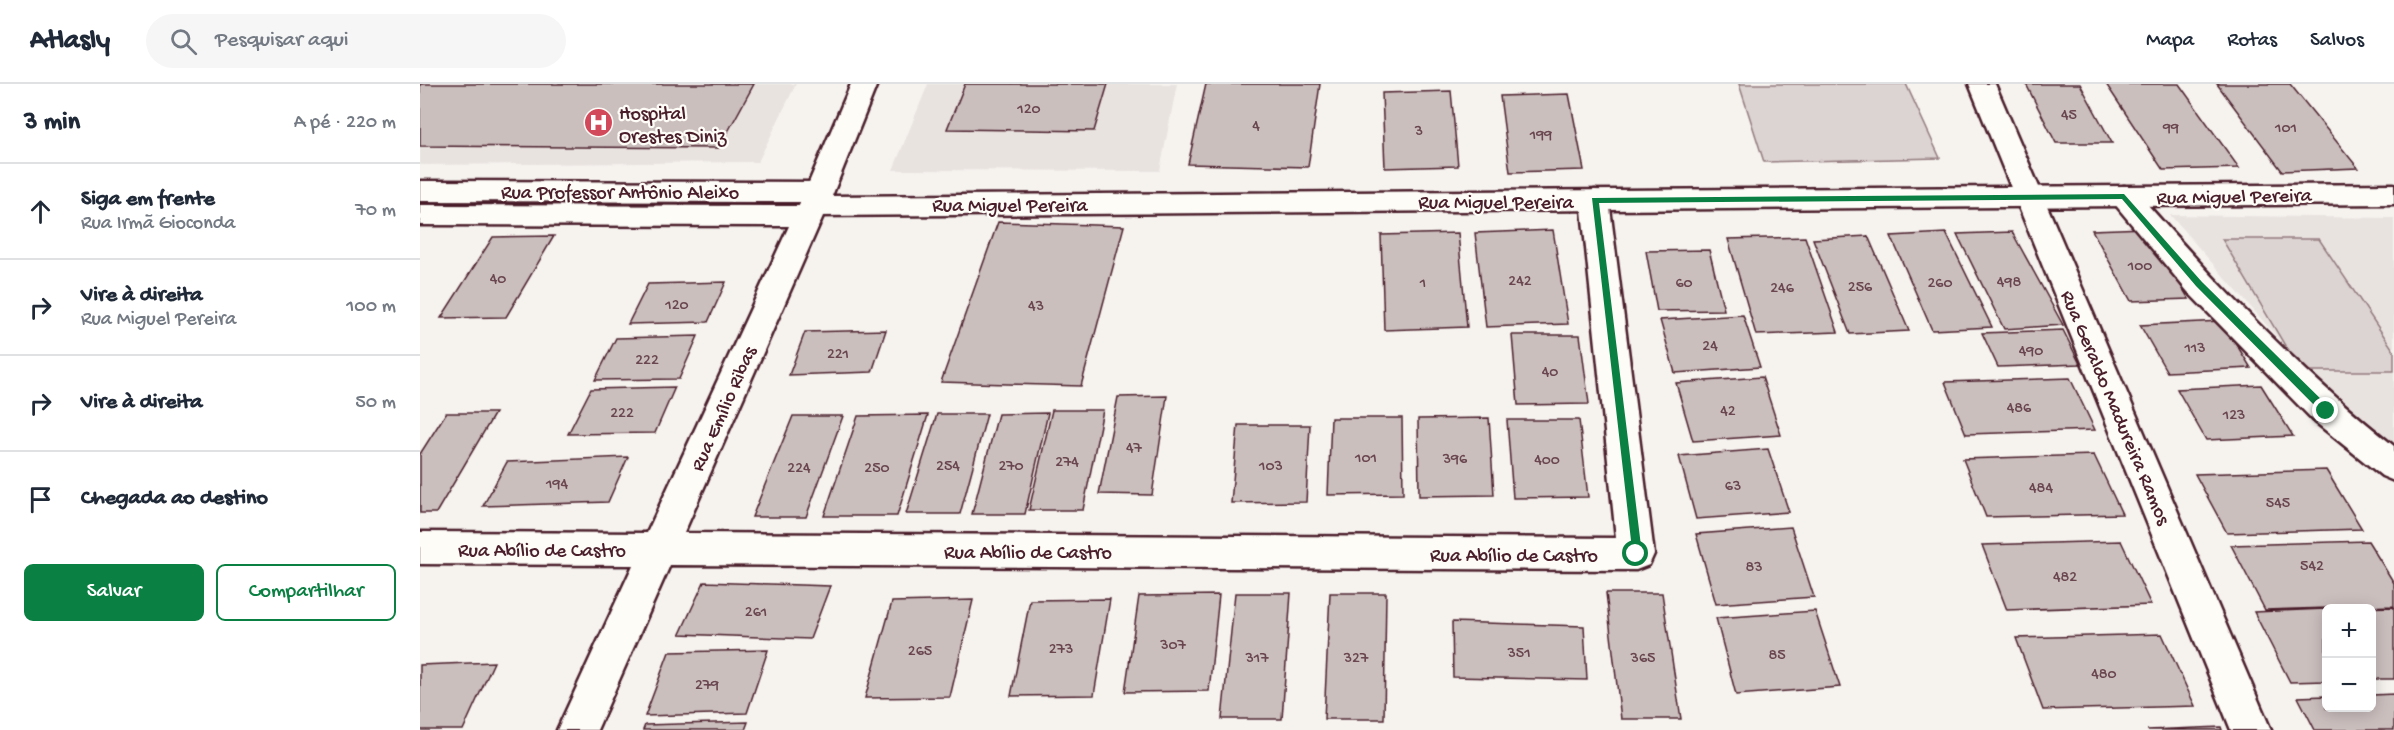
<!DOCTYPE html>
<html lang="pt">
<meta charset="utf-8">
<style>
body{margin:0;font-family:"Gochi Hand",sans-serif;background:#f6f6f7;color:#1f2937}
.controls{position:absolute;right:18px;bottom:18px;display:grid;overflow:hidden;border-radius:9px;box-shadow:0 3px 15px #0003}
.controls button{width:54px;height:54px;display:grid;place-items:center;padding:0;border:0;border-bottom:2px solid #e0e1e3;background:#fff;color:#1f2937;font:30px sans-serif}
.stop{position:absolute;width:18px;height:18px;margin:-14px;border:4px solid #0b8043;border-radius:50%;background:#fff}
.stop.end{background:#0b8043;border-color:#fff;box-shadow:0 2px 6px #0008}
.list{margin:0;padding:0;list-style:none}
h2{display:flex;justify-content:space-between;align-items:center;height:78px;margin:0;padding:0 24px;font-size:26px}
h2 small{font-size:20px;font-weight:400;color:#747a83}
.list li{display:grid;grid-template-columns:39px 1fr auto;gap:18px;align-items:center;box-sizing:border-box;height:96px;padding:0 24px;border-top:2px solid #e0e1e3}
.list b{display:block;font-size:22px;white-space:nowrap}
.list p{margin:0;font-size:20px;white-space:nowrap;color:#747a83}
.list em{font-size:20px;font-style:normal;color:#747a83}
.actions{display:flex;gap:12px;padding:18px 24px}
.actions a{flex:1;padding:14px 0;border:2px solid #0b8043;border-radius:9px;text-align:center;font-size:21px;color:#0b8043}
.actions .main{background:#0b8043;color:#fff}
.icon{flex:none;width:33px;height:33px;fill:none;stroke:currentColor;stroke-width:2;stroke-linecap:round;stroke-linejoin:round}
.map{position:relative;flex:none;width:1974px;height:646px;overflow:hidden}
header{display:flex;align-items:center;gap:36px;box-sizing:border-box;height:84px;padding:0 30px;background:#fff;border-bottom:2px solid #e0e1e3}
header strong{font-size:28px}
nav{display:flex;gap:33px;margin-inline-start:auto;font-size:21px}
.search{width:420px;height:54px;background:#f6f6f7;display:flex;align-items:center;gap:15px;box-sizing:border-box;padding:0 21px;border-radius:33px;color:#747a83;font-size:22px}
main{display:flex}
aside{flex:1;background:#fff}
.map>svg:first-child{display:block}
</style>
<header>
<strong>Atlasly</strong>
<div class="search"><svg class="icon" aria-label="search" viewBox="0 0 24 24"><circle cx="10" cy="10" r="6"/><path d="M15 15l6 6"/></svg>Pesquisar aqui</div>
<nav><a>Mapa</a><a>Rotas</a><a>Salvos</a></nav>
</header>
<main>
<aside>
<h2>3 min<small>A pé · 220 m</small></h2>
<ul class="list">
<li><svg class="icon" aria-label="ahead" viewBox="0 0 24 24"><path d="M12 20V5M6 11l6-6 6 6"/></svg><div><b>Siga em frente</b><p>Rua Irmã Gioconda</p></div><em>70 m</em></li>
<li><svg class="icon" aria-label="right" viewBox="0 0 24 24"><path d="M7 20v-9h11M14 6l5 5-5 5"/></svg><div><b>Vire à direita</b><p>Rua Miguel Pereira</p></div><em>100 m</em></li>
<li><svg class="icon" aria-label="right" viewBox="0 0 24 24"><path d="M7 20v-9h11M14 6l5 5-5 5"/></svg><div><b>Vire à direita</b></div><em>50 m</em></li>
<li><svg class="icon" aria-label="arrive" viewBox="0 0 24 24"><path d="M6 21V4h12l-3 4 3 4H6"/></svg><div><b>Chegada ao destino</b></div></li>
</ul>
<div class="actions"><a class="main">Salvar</a><a>Compartilhar</a></div>
</aside>
<div class="map">
<svg width="1974" height="646" viewBox="0 0 1974 646">
<rect width="100%" height="100%" fill="#f6f3ef"/>
<filter id="ink" filterUnits="userSpaceOnUse"><feTurbulence type="fractalNoise" baseFrequency=".0167" numOctaves="2"/><feDisplacementMap in="SourceGraphic" scale="12" xChannelSelector="R" yChannelSelector="G"/><feConvolveMatrix kernelMatrix="1 2 1 2 8 2 1 2 1" color-interpolation-filters="sRGB"/></filter>
<g filter="url(#ink)">
<path fill="#e9e3e0" d="M0,0H376L338,78L0,81Z
M508,0H757L740,87L473,86Z
M1750,131L1974,134V370L1913,317Z"/>
<path fill="#dcd4d2" stroke="#937a7e" stroke-width="1.5" d="M1319,0H1486L1520,74L1344,78Z
M1802,155H1899L1974,267V287H1880Z"/>
<path fill="#cbbfbe" stroke="#4a1f2b" stroke-width="1.5" d="M0,0H334L299,64L0,62Z
M545,0H688L674,47L527,45Z
M786,0H900L888,83L768,80Z
M1606,0H1660L1692,59H1636Z
M1686,0H1759L1819,84L1743,86Z
M1797,0H1870L1938,84L1862,87Z
M1031,7L1038,82L965,84L962,9Z
M1149,10L1164,86L1090,88L1080,12Z
M578,138L704,142L661,302L521,298Z
M1726,144L1769,215L1711,217L1672,146Z
M1133,146L1148,240L1066,243L1055,149Z
M1592,148L1643,241L1584,245L1537,150Z
M1038,149L1047,243L964,246L961,151Z
M1526,149L1572,243L1512,246L1471,152Z
M134,152L86,233L21,234L73,153Z
M1448,152L1489,247L1430,250L1393,155Z
M1385,153L1418,248L1336,251L1308,155Z
M1289,166L1304,226L1237,227L1226,167Z
M306,198L288,238L208,240L228,200Z
M1323,231L1340,283L1255,289L1240,236Z
M1802,237L1831,284L1747,288L1720,241Z
M466,246L452,288L369,291L385,248Z
M1643,246L1660,280L1578,283L1562,249Z
M1092,251H1160L1169,320L1098,321Z
M278,252L259,295L175,296L196,254Z
M1342,293L1361,351L1273,357L1256,299Z
M1650,294L1675,346L1546,350L1525,298Z
M1841,301L1873,352L1786,356L1757,305Z
M255,303L235,349L148,350L171,305Z
M747,312L732,411L679,410L698,313Z
M632,326H683L663,426H609Z
M26,329H75L16,429H0V370Z
M628,329L605,430H552L578,330Z
M517,330H567L540,430H486Z
M508,331L477,432H404L438,332Z
M373,332H423L386,433H332Z
M911,334H982L983,410L908,411Z
M1069,334L1074,411L999,412L998,335Z
M1087,336H1159L1168,413L1093,414Z
M818,341H890L886,418L811,419Z
M1348,365L1369,428L1276,435L1259,372Z
M1674,371L1702,430L1566,433L1543,375Z
M208,373L188,418L63,422L87,378Z
M1906,386L1942,445L1807,449L1775,390Z
M1371,443L1394,513L1296,520L1276,450Z
M1701,457L1731,521L1587,526L1562,461Z
M1948,457L1974,499V522L1845,526L1811,461Z
M284,498L410,502L390,555L260,550Z
M815,509H871L862,635H802Z
M910,509H966L964,635H904Z
M1186,509H1242L1261,635H1201Z
M799,511L789,607L705,608L719,512Z
M690,515L674,611L591,612L610,516Z
M553,516L530,613L445,614L472,518Z
M1974,523V595H1952V524H1934Z
M1906,525V597L1870,598L1834,528Z
M1395,527L1420,603L1316,611L1296,534Z
M1032,538L1164,542L1167,596L1033,593Z
M1742,550L1775,622L1623,626L1596,554Z
M348,566L327,629L225,632L249,568Z
M74,578L43,646H0V581Z
M1974,610V646H1895L1878,613L1906,612V624H1952V611Z
M328,638L325,646H223L225,641Z
M1801,643L1802,646H1727Z"/>
<g fill="none" stroke-linecap="round" stroke-linejoin="round">
<defs>
<path id="minor" d="M1549,0H1575L1851,646H1811Z
M0,97L399,98L409,101L413,108L409,115L404,116L407,122L403,132L264,449L1196,454L1161,116L1165,109L1175,106L1185,109L1189,116L1234,470L1229,481L1216,486L250,481L177,646H137L213,481L0,480V448L227,449L369,142L0,141V121L379,122L381,118L0,117Z
M1704,102L1714,105C1794,197 1878,286 1974,362V397L1962,392L1894,337L1768,208L1694,119L1690,112L1694,105Z"/>
<path id="tertiary" d="M431,0H457L412,112L1974,100V120L393,132L383,129L379,122Z"/>
</defs>
<use href="#minor" stroke="#4a1f2b" stroke-width="5"/>
<use href="#tertiary" stroke="#4a1f2b" stroke-width="5"/>
<use href="#minor" fill="#fdfcf7" fill-rule="evenodd"/>
<use href="#tertiary" fill="#fdfcf7" fill-rule="evenodd"/>
</g>
</g>
<path fill="#0b8043" d="M1704,110L1782,198L1910,324V330H1903L1776,202L1702,115L1179,119L1222,470L1220,474H1213L1172,114Z"/>
<defs>
<symbol id="hospital-disc" viewBox="-11 -11 22 22"><circle r="9.5" fill="#d1495b" stroke="#fdfcf7"/><path d="M-5-5h3v3.5h4V-5h3V5h-3V1.5h-4V5h-3Z" fill="#fff"/></symbol>
</defs>
<g fill-rule="evenodd">
<use href="#hospital-disc" x="162" y="22" width="33" height="33"/>
</g>
<g text-anchor="middle" stroke-width="4.5" stroke-linejoin="round" paint-order="stroke">
<g font-size="16" fill="#6a4750">
<text x="609" y="29">120</text>
<text x="1649" y="35">45</text>
<text x="836" y="46">4</text>
<text x="1751" y="48">99</text>
<text x="1866" y="48">101</text>
<text x="999" y="51">3</text>
<text x="1121" y="55">199</text>
<text x="1720" y="186">100</text>
<text x="78" y="199">40</text>
<text x="1100" y="201">242</text>
<text x="1589" y="202">498</text>
<text x="1003" y="203">1</text>
<text x="1264" y="203">60</text>
<text x="1520" y="203">260</text>
<text x="1440" y="207">256</text>
<text x="1362" y="208">246</text>
<text x="257" y="225">120</text>
<text x="616" y="226">43</text>
<text x="1290" y="266">24</text>
<text x="1775" y="268">113</text>
<text x="1611" y="271">490</text>
<text x="418" y="274">221</text>
<text x="227" y="280">222</text>
<text x="1130" y="292">40</text>
<text x="1599" y="328">486</text>
<text x="1308" y="331">42</text>
<text x="202" y="333">222</text>
<text x="1814" y="335">123</text>
<text x="714" y="368">47</text>
<text x="946" y="378">101</text>
<text x="1035" y="379">396</text>
<text x="1127" y="380">400</text>
<text x="647" y="382">274</text>
<text x="528" y="386">254</text>
<text x="591" y="386">270</text>
<text x="851" y="386">103</text>
<text x="379" y="388">224</text>
<text x="457" y="388">250</text>
<text x="137" y="404">194</text>
<text x="1313" y="406">63</text>
<text x="1621" y="408">484</text>
<text x="1858" y="423">545</text>
<text x="1892" y="486">542</text>
<text x="1334" y="487">83</text>
<text x="1645" y="497">482</text>
<text x="336" y="532">261</text>
<text x="753" y="565">307</text>
<text x="641" y="569">273</text>
<text x="500" y="571">265</text>
<text x="1099" y="573">351</text>
<text x="1357" y="575">85</text>
<text x="837" y="578">317</text>
<text x="936" y="578">327</text>
<text x="1223" y="578">365</text>
<text x="1684" y="594">480</text>
<text x="287" y="605">279</text>
</g>
<g font-size="20" fill="#4a1f2b" stroke="#fdfcf7" text-anchor="start">
<text x="199" y="35">Hospital<tspan x="199" dy="23">Orestes Diniz</tspan></text>
</g>
<g font-size="20" fill="#4a1f2b" stroke="#fdfcf7">
<text x="200" y="114">Rua Professor Antônio Aleixo</text>
<text transform="translate(1814 111) rotate(-1)" y="7">Rua Miguel Pereira</text>
<text x="1076" y="124">Rua Miguel Pereira</text>
<text x="590" y="127">Rua Miguel Pereira</text>
<text transform="translate(1697 323) rotate(67)" y="7">Rua Geraldo Madureira Ramos</text>
<text transform="translate(302 324) rotate(-66)" y="7">Rua Emílio Ribas</text>
<text x="122" y="472">Rua Abílio de Castro</text>
<text x="608" y="474">Rua Abílio de Castro</text>
<text x="1094" y="477">Rua Abílio de Castro</text>
</g>
</g>
</svg>
<div class="controls">
<button>+</button>
<button>−</button>
</div>
<div class="stop" style="left:1216px;top:470px"></div>
<div class="stop end" style="left:1906px;top:327px"></div>
</div>
</main>
